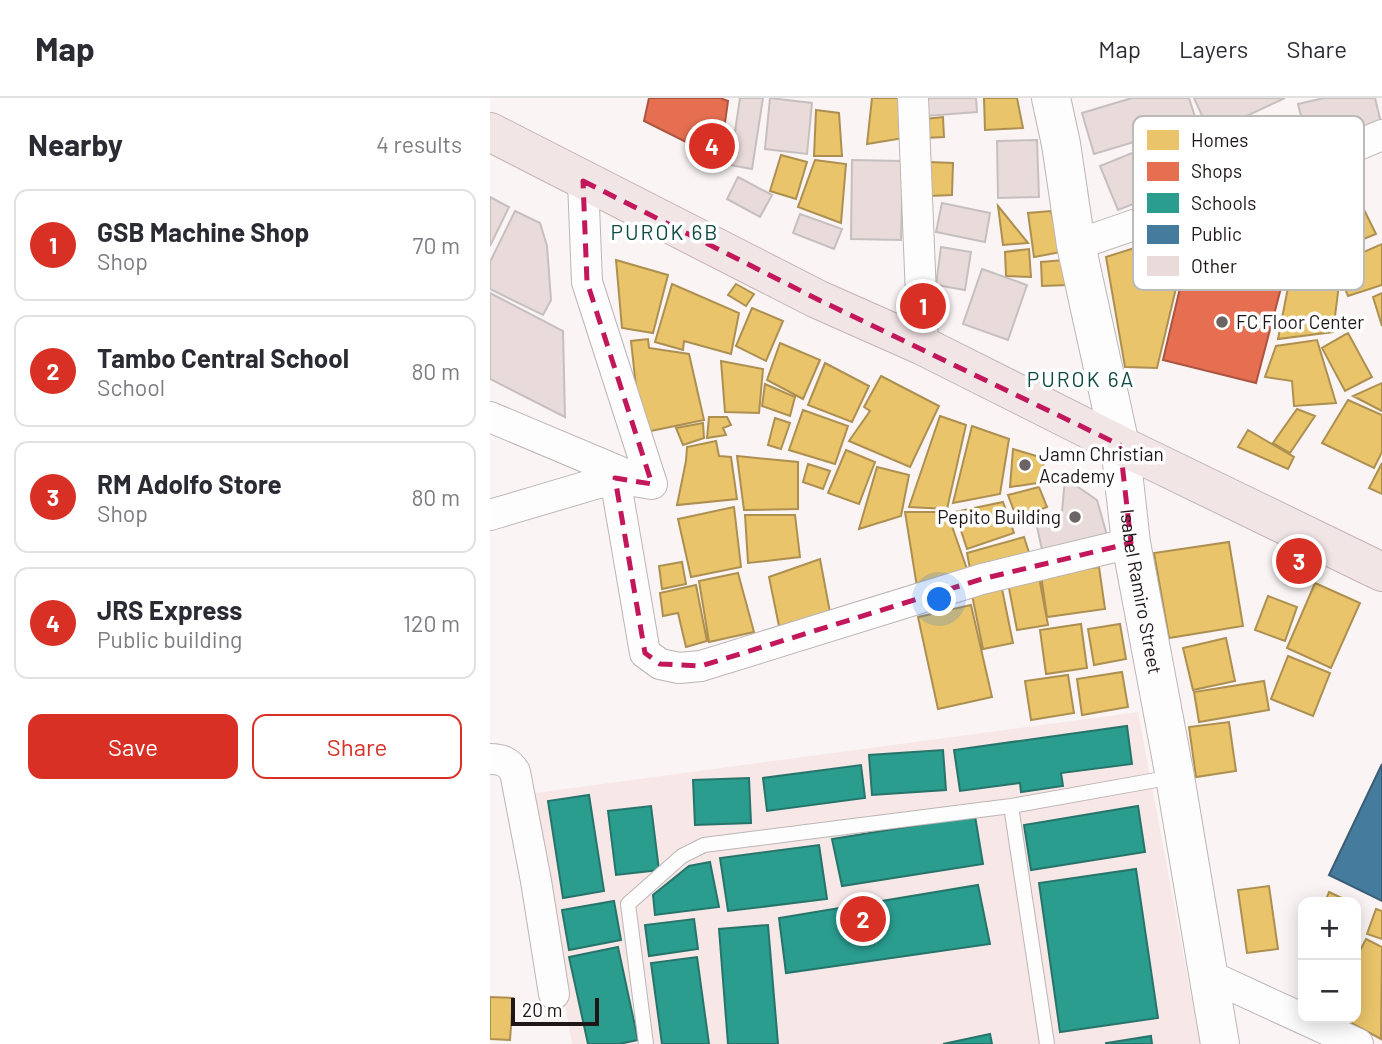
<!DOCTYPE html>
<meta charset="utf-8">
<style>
body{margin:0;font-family:Barlow,sans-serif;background:#f7f7f7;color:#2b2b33}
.controls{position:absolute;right:21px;bottom:21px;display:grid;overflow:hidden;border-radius:14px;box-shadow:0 4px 18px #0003}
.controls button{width:63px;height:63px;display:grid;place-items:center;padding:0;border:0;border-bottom:2px solid #e1e1e2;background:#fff;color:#2b2b33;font:35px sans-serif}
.scale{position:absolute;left:21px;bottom:18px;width:88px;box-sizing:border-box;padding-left:7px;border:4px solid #201617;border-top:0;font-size:19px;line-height:24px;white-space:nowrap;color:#201617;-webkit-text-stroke:5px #fff;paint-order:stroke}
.you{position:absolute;left:450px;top:502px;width:24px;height:24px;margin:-18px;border:5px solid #fff;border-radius:50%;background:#1a73e8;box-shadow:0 0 0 10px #1a73e833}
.badge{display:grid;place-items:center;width:46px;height:46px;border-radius:50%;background:#d93025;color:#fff;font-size:23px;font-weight:700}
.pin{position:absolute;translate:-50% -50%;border:4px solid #fff;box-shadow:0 2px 7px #0006}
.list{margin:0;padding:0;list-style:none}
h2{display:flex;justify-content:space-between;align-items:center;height:91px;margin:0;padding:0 28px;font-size:30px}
h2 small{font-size:23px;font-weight:400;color:#7c7c81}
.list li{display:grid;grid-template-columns:46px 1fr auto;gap:21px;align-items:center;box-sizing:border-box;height:112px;margin:0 14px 14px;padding:0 14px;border:2px solid #e1e1e2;border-radius:14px}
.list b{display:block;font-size:26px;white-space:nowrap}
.list p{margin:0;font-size:23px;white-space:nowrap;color:#7c7c81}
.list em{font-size:23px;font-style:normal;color:#7c7c81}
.actions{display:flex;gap:14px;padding:21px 28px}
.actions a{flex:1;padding:16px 0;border:2px solid #d93025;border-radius:14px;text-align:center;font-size:24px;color:#d93025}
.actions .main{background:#d93025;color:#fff}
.map{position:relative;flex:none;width:892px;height:946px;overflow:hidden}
header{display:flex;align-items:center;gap:42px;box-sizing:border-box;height:98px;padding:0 35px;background:#fff;border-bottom:2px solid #e1e1e2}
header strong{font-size:33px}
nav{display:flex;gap:38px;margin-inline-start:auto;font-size:24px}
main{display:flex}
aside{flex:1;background:#fff}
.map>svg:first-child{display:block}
</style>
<header>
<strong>Map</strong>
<nav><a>Map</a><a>Layers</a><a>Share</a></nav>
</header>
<main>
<aside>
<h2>Nearby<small>4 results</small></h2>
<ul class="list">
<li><span class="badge">1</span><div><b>GSB Machine Shop</b><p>Shop</p></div><em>70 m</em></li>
<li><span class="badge">2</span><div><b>Tambo Central School</b><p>School</p></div><em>80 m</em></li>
<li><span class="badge">3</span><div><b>RM Adolfo Store</b><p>Shop</p></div><em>80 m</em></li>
<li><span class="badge">4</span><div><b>JRS Express</b><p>Public building</p></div><em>120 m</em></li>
</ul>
<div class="actions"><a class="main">Save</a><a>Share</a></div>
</aside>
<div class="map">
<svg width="892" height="946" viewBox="0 0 892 946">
<rect width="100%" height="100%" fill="#faf4f4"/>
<path fill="#f7e7e7" d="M648,614L710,946H82L38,696Z"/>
<path fill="#e9c46a" stroke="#ad9051" stroke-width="2" d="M382,0H414V40L377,46Z
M494,0H527L533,30L495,32Z
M326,12L349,15L352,58H324Z
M453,19L454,39L435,40V21Z
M291,57L317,64L306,101L280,93Z
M325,62L356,66L351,125L308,109Z
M439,64L463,65L462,97L440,98Z
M855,73L886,136L834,157L823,136L835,130L816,88Z
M508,108L538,145L513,147Z
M561,113L571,154L544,159L538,115Z
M679,139L691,169L667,270L635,269L616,159Z
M892,146V187L858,198L850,178L820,177L827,158L833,160L860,149L867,157Z
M539,151L541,179L516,178L515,154Z
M126,162L178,177L163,235L132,230Z
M574,162L578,187L552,188L551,164Z
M800,179L849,186L843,234L788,241Z
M182,186L249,215L241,256L194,243L193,252L165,244Z
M246,186L264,196L256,208L238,197Z
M892,195V228L883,199Z
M262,210L293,223L276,263L246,248Z
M858,235L882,279L855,293L832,250Z
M158,241L159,250L199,256L214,322L151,335L141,243Z
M827,242L846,305L804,308L802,283L775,279L786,248Z
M290,245L330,262L313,301L277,282Z
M231,263L273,271L269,315L235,314Z
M335,265L379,288L362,324L318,307Z
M391,278L449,308L420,369L359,343L380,313L374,309Z
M892,285V313L863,298Z
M275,286L305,299L300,318L272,308Z
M858,302L892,317V354L884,370L832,345Z
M807,311L825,318L800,355L783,345Z
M313,312L358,328L345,366L299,352Z
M450,318L476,327L457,411L419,409Z
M219,319H237L241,327L233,330L236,337L217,340Z
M285,320L300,325L291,351L278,347Z
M213,325L214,340L193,347L186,330Z
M482,328L519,341L510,396L463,405Z
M758,332L804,359L798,371L748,349Z
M226,343L229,358L241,359L247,401L187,407L196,363L197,349Z
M523,351L553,360L555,384L520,389Z
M356,352L385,364L369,406L338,395Z
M247,358L308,364V411L254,412Z
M892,365V396L879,390Z
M318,366L340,373L333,391L313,384Z
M387,369L419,377L411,418L369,431Z
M549,389L557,409L527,421L518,397Z
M513,404L524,435L477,451L465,414Z
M244,409L251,469L201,479L188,421Z
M415,414H457L478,474L427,489Z
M255,417H305L310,459L258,465Z
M534,439L543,467L482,481L477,455Z
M739,444L753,528L679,540L664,455Z
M330,461L342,525L291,538L279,479Z
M192,464L196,486L172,491L169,468Z
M609,469L615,511L557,519L551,477Z
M248,475L264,534L219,544L209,483Z
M549,479L558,527L527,532L518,485Z
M825,485L870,505L841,570L797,550Z
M511,486L523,545L493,551L481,492Z
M206,487L217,543L196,549L188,515L173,518L170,495Z
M778,498L807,509L795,543L765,532Z
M481,507L502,599L448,611L428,519Z
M591,526L597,570L556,576L550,532Z
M630,526L636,561L604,567L598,531Z
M736,540L745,583L703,592L693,550Z
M798,558L840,575L823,618L781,601Z
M632,574L638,609L592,617L587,581Z
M578,577L584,615L541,622L535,583Z
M774,583L779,612L709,624L704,594Z
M739,624L746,673L706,679L699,629Z
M779,788L788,851L757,855L748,792Z
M839,794L860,804H835Z
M886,811L892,813V841L877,836Z
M876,841L892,849L891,941L852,920H866V860Z
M0,899L23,900L20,942L0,941Z"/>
<path fill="#e76f51" stroke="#ab5440" stroke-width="2" d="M159,0H230L238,3L230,61L154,23Z
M695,169L792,186L766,285L673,262Z"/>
<path fill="#2a9d8f" stroke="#27746b" stroke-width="2" d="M637,628L642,666L571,675L573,688L531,694L530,685L470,693L464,652Z
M453,652L456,692L382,697L379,657Z
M371,667L375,700L277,713L273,680Z
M259,680L261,725L205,727L203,682Z
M99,697L114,793L73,800L58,703Z
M161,708L169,772L126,777L118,713Z
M648,708L655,754L541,772L534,727Z
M485,718L493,766L352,788L342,741Z
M329,747L337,801L238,813L230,760Z
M220,764L229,809L165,817L163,797L199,768Z
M646,771L668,920L570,934L549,785Z
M488,787L500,846L296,875L289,820Z
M124,803L131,842L79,852L72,812Z
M204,821L208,851L159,858L155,827Z
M278,827L288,946H238L229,831Z
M128,849L148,942L129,946H98L79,859Z
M207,859L219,946H172L161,865Z
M500,936L502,946H453Z
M661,938L662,946H616V945Z"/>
<path fill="#457b9d" stroke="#3a5d75" stroke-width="2" d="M892,666V803L839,777Z"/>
<path fill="#eadbdb" stroke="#c6bfbf" stroke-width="2" d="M250,0H273L262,71L240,67Z
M280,0L322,5L317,56L275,51Z
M435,0H486L487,14L436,18Z
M642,0H699L707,25L604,56L592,15Z
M704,0H795L720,35Z
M834,0H885L892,29L820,54L808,6Z
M547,42L549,99L508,100L507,43Z
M674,42L692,87L628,112L610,68Z
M362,62L413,63L411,142L361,141Z
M248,79L282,97L270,119L237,101Z
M0,99L19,109L0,148Z
M452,105L500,115L495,144L446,134Z
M25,113L50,125L57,148L61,202L53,217L0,191V164Z
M310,116L352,131L344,151L303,135Z
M451,149L481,154L475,192L446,187Z
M492,171L537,187L518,242L473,226Z
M0,195L73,233L75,319L0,281Z
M575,380L607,402L620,448L554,461L546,424L572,414Z"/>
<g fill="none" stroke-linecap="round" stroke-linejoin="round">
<defs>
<path id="lane" d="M521,708L557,946
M156,946L138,806L192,758L214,747L521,708L683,679"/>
<path id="street" d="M423,0L433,248
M586,147L840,59L892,37
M0,319L145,380
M125,380L155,555L170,566L189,570L211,568L492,481L641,445
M0,417L125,380L162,386L97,184L93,83
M0,661C12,661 19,664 25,674L46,783L64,896
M718,877L868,946"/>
<g id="secondary">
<path id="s1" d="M561,0L571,46L586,147L630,347L641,445L685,679L730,946"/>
</g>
<path id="highway" d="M0,34L327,201L433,248L630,347L892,474"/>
</defs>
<use href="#lane" stroke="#bdb5b5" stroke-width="16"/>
<use href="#street" stroke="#bdb5b5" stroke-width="32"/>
<use href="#secondary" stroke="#bdb5b5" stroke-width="40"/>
<use href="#highway" stroke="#c4b4b5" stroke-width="40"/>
<use href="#lane" stroke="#fefdfd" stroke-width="14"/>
<use href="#street" stroke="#fefdfd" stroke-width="30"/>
<use href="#secondary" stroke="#fefdfd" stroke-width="38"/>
<use href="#highway" stroke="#f2e5e6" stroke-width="38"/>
</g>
<path fill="none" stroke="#c2185b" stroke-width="5" stroke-dasharray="14 9" stroke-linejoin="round" d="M93,83L327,201L630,347L641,445L492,481L211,568L170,566L155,555L125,380L162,386L97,184Z"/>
<g fill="#6c6464" stroke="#fff" stroke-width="2.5">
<circle cx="732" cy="224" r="7"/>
<circle cx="535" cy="367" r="7"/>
<circle cx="585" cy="419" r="7"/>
</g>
<g text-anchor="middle" stroke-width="7" stroke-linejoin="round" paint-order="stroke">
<g font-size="19" fill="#201617" stroke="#fff" text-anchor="start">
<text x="746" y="231">FC Floor Center</text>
<text x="549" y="363">Jamn Christian<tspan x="549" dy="22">Academy</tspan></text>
<text x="571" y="426" text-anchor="end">Pepito Building</text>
</g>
<g font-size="19" fill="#201617" stroke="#fff">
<text dy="7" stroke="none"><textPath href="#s1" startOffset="502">Isabel Ramiro Street</textPath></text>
</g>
<g font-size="21" letter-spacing="2" fill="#0f4b45" stroke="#fff">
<text x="175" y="142">PUROK 6B</text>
<text x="591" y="289">PUROK 6A</text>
</g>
</g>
<rect x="643" y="18" width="231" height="174" rx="10" fill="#fff" stroke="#bcb9b9" stroke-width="2"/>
<rect x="657" y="32" width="32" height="20" fill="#e9c46a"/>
<rect x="657" y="64" width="32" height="19" fill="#e76f51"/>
<rect x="657" y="95" width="32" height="20" fill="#2a9d8f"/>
<rect x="657" y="127" width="32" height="19" fill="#457b9d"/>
<rect x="657" y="158" width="32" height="20" fill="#eadbdb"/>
<g font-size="19" fill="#201617">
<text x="701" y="49">Homes</text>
<text x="701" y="80">Shops</text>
<text x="701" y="112">Schools</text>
<text x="701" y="143">Public</text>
<text x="701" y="175">Other</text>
</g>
</svg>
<div class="controls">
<button>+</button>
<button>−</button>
</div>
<div class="scale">20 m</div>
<div class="you"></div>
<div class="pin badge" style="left:433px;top:208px">1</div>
<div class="pin badge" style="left:373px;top:821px">2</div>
<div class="pin badge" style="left:809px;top:463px">3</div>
<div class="pin badge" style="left:222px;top:48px">4</div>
</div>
</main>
